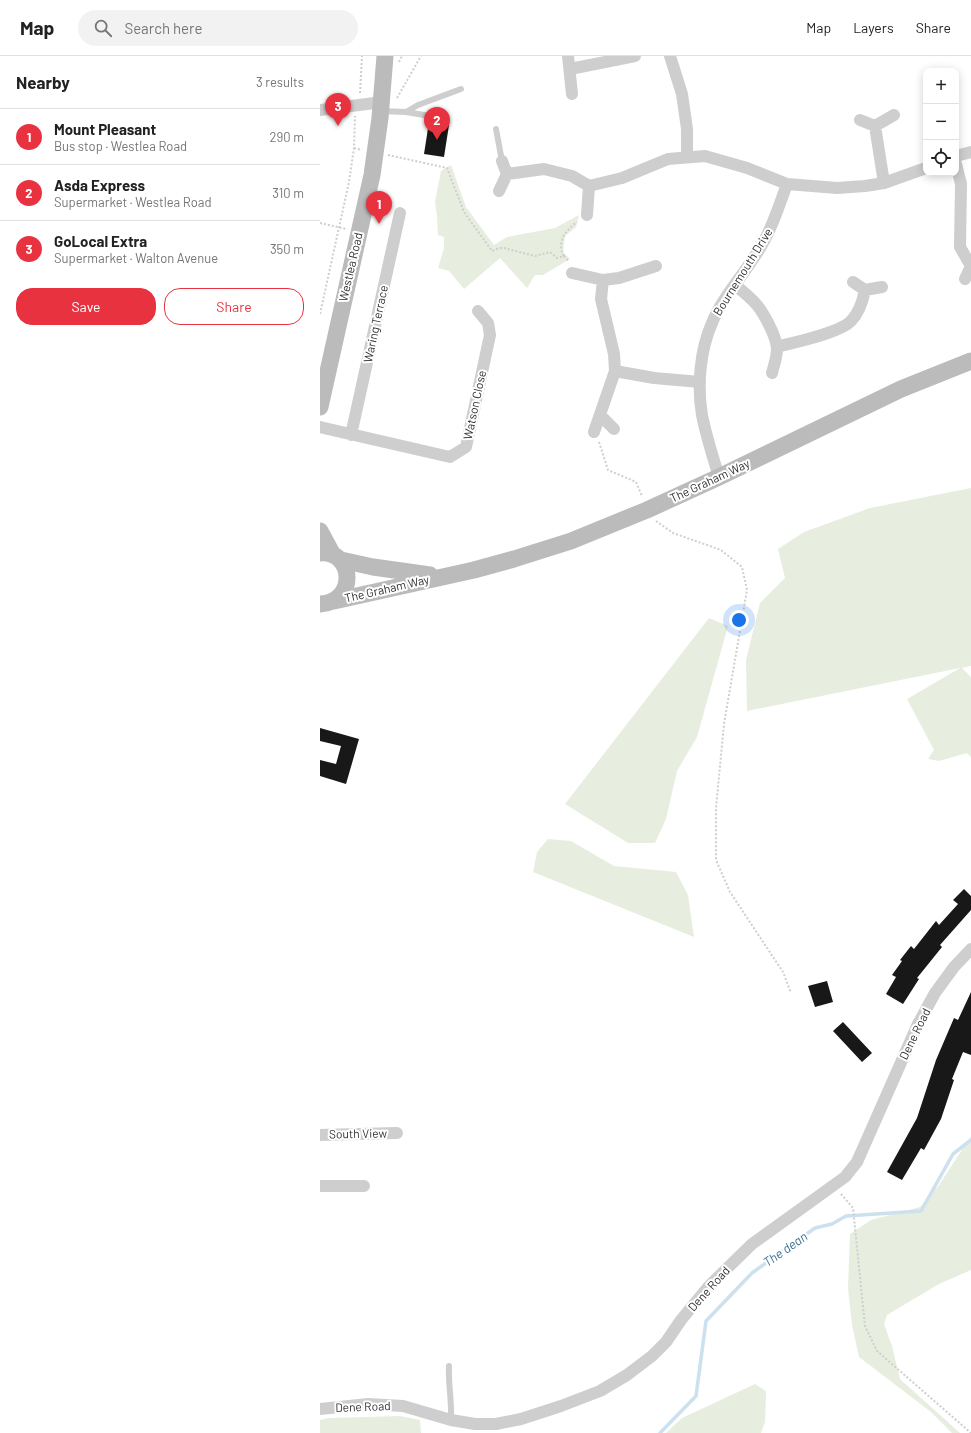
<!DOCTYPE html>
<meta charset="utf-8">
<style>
body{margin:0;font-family:Barlow,sans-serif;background:#f2f2f2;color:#222}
.controls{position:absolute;right:12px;top:12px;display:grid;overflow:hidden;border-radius:8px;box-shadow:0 2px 10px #0003}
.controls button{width:36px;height:36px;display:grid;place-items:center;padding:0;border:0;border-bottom:1px solid #e0e0e0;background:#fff;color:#222;font:20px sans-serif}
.you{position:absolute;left:419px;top:564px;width:14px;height:14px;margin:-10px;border:3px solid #fff;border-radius:50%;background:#1a73e8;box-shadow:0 0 0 6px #1a73e833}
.badge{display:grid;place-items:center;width:26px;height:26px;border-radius:50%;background:#e93240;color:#fff;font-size:13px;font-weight:700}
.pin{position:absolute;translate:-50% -33px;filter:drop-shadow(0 1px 2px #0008)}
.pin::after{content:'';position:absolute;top:21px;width:14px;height:12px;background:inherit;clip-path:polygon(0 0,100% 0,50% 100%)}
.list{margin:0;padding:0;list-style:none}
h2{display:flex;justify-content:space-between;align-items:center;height:52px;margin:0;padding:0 16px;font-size:17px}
h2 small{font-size:13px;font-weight:400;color:#767676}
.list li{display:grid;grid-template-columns:26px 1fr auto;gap:12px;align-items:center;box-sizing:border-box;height:56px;padding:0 16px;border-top:1px solid #e0e0e0}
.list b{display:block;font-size:15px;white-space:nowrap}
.list p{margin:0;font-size:13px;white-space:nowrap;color:#767676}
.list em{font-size:13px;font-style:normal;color:#767676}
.actions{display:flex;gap:8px;padding:12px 16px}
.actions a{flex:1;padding:9px 0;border:1px solid #e93240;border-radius:16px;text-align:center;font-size:14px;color:#e93240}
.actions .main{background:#e93240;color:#fff}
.icon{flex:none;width:22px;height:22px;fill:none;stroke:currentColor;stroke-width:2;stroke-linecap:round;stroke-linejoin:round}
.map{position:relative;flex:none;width:651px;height:1377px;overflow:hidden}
header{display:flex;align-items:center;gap:24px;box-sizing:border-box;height:56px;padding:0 20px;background:#fff;border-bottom:1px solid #e0e0e0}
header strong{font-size:19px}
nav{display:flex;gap:22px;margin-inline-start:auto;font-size:14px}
.search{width:280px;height:36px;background:#f2f2f2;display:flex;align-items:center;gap:10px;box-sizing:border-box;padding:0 14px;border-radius:22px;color:#767676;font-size:15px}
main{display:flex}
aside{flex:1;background:#fff}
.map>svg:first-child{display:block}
</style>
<header>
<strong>Map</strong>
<div class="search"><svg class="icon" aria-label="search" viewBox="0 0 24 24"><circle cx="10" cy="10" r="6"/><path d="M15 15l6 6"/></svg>Search here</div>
<nav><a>Map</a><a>Layers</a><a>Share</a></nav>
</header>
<main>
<aside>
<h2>Nearby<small>3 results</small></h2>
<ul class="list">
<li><span class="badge">1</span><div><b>Mount Pleasant</b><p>Bus stop · Westlea Road</p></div><em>290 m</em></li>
<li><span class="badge">2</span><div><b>Asda Express</b><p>Supermarket · Westlea Road</p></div><em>310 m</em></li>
<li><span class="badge">3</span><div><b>GoLocal Extra</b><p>Supermarket · Walton Avenue</p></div><em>350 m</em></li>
</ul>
<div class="actions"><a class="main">Save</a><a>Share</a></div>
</aside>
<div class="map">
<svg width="651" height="1377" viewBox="0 0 651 1377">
<rect width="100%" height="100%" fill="#fff"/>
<path fill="#e7eedf" d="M131,109L146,151L174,189L187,181L235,172L259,159L256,171L245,180L243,196L250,203L223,219H215L207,232L180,202L144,233L129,215L118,212L124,192V181L118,179L117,160L115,146L121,115Z
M651,432V610L642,612L651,621V701L647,697L619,705L608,703L614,694L587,643L640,612L427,655L426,604L440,547L465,522L458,493L484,476L550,452Z
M389,562L408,570L377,681L357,715L346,763L335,787H308L245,748Z
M228,783L251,785L294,810L356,816L368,839L374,881L213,816L217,796Z
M651,1080V1214L619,1228L567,1259L564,1268L572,1290L580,1323L640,1377H632L611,1356L539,1301L532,1269L528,1232L530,1178L551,1164L600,1151L619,1129Z
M435,1328L446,1335L445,1366L441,1377H346L362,1362Z
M80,1360L100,1364L101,1377H0V1364L9,1362Z"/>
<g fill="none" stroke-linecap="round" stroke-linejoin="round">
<path stroke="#cce0ee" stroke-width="3.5" d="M340,1377L376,1340L386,1265L432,1217L495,1172L512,1168L526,1160L601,1155L633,1098L651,1084"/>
</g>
<path fill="#181818" d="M109,66L129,69L124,101L104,98Z
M0,672L39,683L26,728L0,720V704L16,708L21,690L0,685Z
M644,833L651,840V854L620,889L622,891L597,922L599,923L583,948L566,938L576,921L572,919L582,905L580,904L591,890L594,893L616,865L619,869L638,848L633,844Z
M507,925L513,946L495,951L488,930Z
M651,936V999L643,996L632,1023L634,1024L621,1063L604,1094L601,1092L582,1124L567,1116L597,1062L616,1004L634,962L638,964Z
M523,966L552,997L542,1006L513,975Z"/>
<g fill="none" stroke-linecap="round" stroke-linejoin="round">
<path stroke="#cecece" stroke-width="2" stroke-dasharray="2 2" stroke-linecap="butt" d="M79,6L82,0
M40,37L42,0
M77,42L101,0
M34,92L42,94
M68,99L127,112L144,156L172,195L179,192H184L215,200L230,196L237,202L244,200L249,206
M61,139L73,148
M0,167L26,173
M244,200C236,186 246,174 257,166
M0,258L29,126L34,92L35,60
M279,386L288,414L316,426L322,440
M336,465L353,477L401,494L422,511L427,534L404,668L396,752V804L410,836L463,916L471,937
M521,1138L533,1152L545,1270L557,1295L651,1377"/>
<path stroke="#cecece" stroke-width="6" d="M61,55L86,56L98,49L141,33
M86,56L116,61
M176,73L182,105
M129,1310C128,1328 132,1345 131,1364"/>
<path stroke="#cecece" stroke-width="12" d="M248,0L252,38
M350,0L362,38L367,73V101
M250,13L315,0
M0,54L62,46
M540,64L555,70L574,59
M555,70L564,127
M636,100L651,96
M636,108L641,128L640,191L651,210L645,223
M187,118L224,113L252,120L269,130L302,122L348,103L385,100L427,112L467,128L517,132L545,130L564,127L606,112
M179,135L187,118L182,105
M267,159L269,130
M252,217L283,224
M533,226L545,234L562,231
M415,229C435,245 441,251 452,275C454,280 457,287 457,293C457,301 454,309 452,317
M457,291C475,286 520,277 531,265C539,257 543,244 545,234
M295,315L334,322L380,326
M280,359L294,373
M0,371L130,401L146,391L170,279L168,267L158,255
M274,376L295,315L294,298L281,243L283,224L299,222L336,210
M31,379L80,157
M399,421C393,401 386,380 382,359C377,330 380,294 392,267C402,242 421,222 435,200C450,178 458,153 467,128
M0,1079L77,1077
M0,1130H44
M0,1353L48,1348L83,1350L131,1364L155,1368H176L201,1363L241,1350L280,1335L307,1319L332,1300L346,1286L361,1264L389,1230L432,1188L525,1121L537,1106L598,968L615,937L634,911L651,893"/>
<path stroke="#bbb" stroke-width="17" d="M0,351L52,119L60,62L65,0
M0,475L13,499
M0,497C34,494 38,546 0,548
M21,504L53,511L110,519
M14,545L154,514L194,503L251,485L327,454L399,421L581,333L651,305"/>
</g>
<g text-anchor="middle" stroke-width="4" stroke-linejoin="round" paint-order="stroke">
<g font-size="12" fill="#313131" stroke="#fff">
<text transform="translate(31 211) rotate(-77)" y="4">Westlea Road</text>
<text transform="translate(423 216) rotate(-58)" y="4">Bournemouth Drive</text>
<text transform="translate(56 268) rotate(-78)" y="4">Waring Terrace</text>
<text transform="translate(155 349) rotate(-78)" y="4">Watson Close</text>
<text transform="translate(390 425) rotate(-25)" y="4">The Graham Way</text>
<text transform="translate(67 533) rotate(-13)" y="4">The Graham Way</text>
<text transform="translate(595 978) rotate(-64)" y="4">Dene Road</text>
<text transform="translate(38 1078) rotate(-1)" y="4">South View</text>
<text transform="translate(389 1233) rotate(-48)" y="4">Dene Road</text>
<text transform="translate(43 1351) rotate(-2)" y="4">Dene Road</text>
</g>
<g font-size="13" font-style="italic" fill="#3c7396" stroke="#fff">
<text transform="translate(465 1193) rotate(-35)" y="5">The dean</text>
</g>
</g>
</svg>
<div class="controls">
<button>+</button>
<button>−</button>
<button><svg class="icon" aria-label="locate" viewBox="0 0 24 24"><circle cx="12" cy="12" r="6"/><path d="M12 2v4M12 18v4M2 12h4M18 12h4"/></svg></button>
</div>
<div class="you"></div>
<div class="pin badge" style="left:59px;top:168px">1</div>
<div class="pin badge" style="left:117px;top:84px">2</div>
<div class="pin badge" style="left:18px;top:70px">3</div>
</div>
</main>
